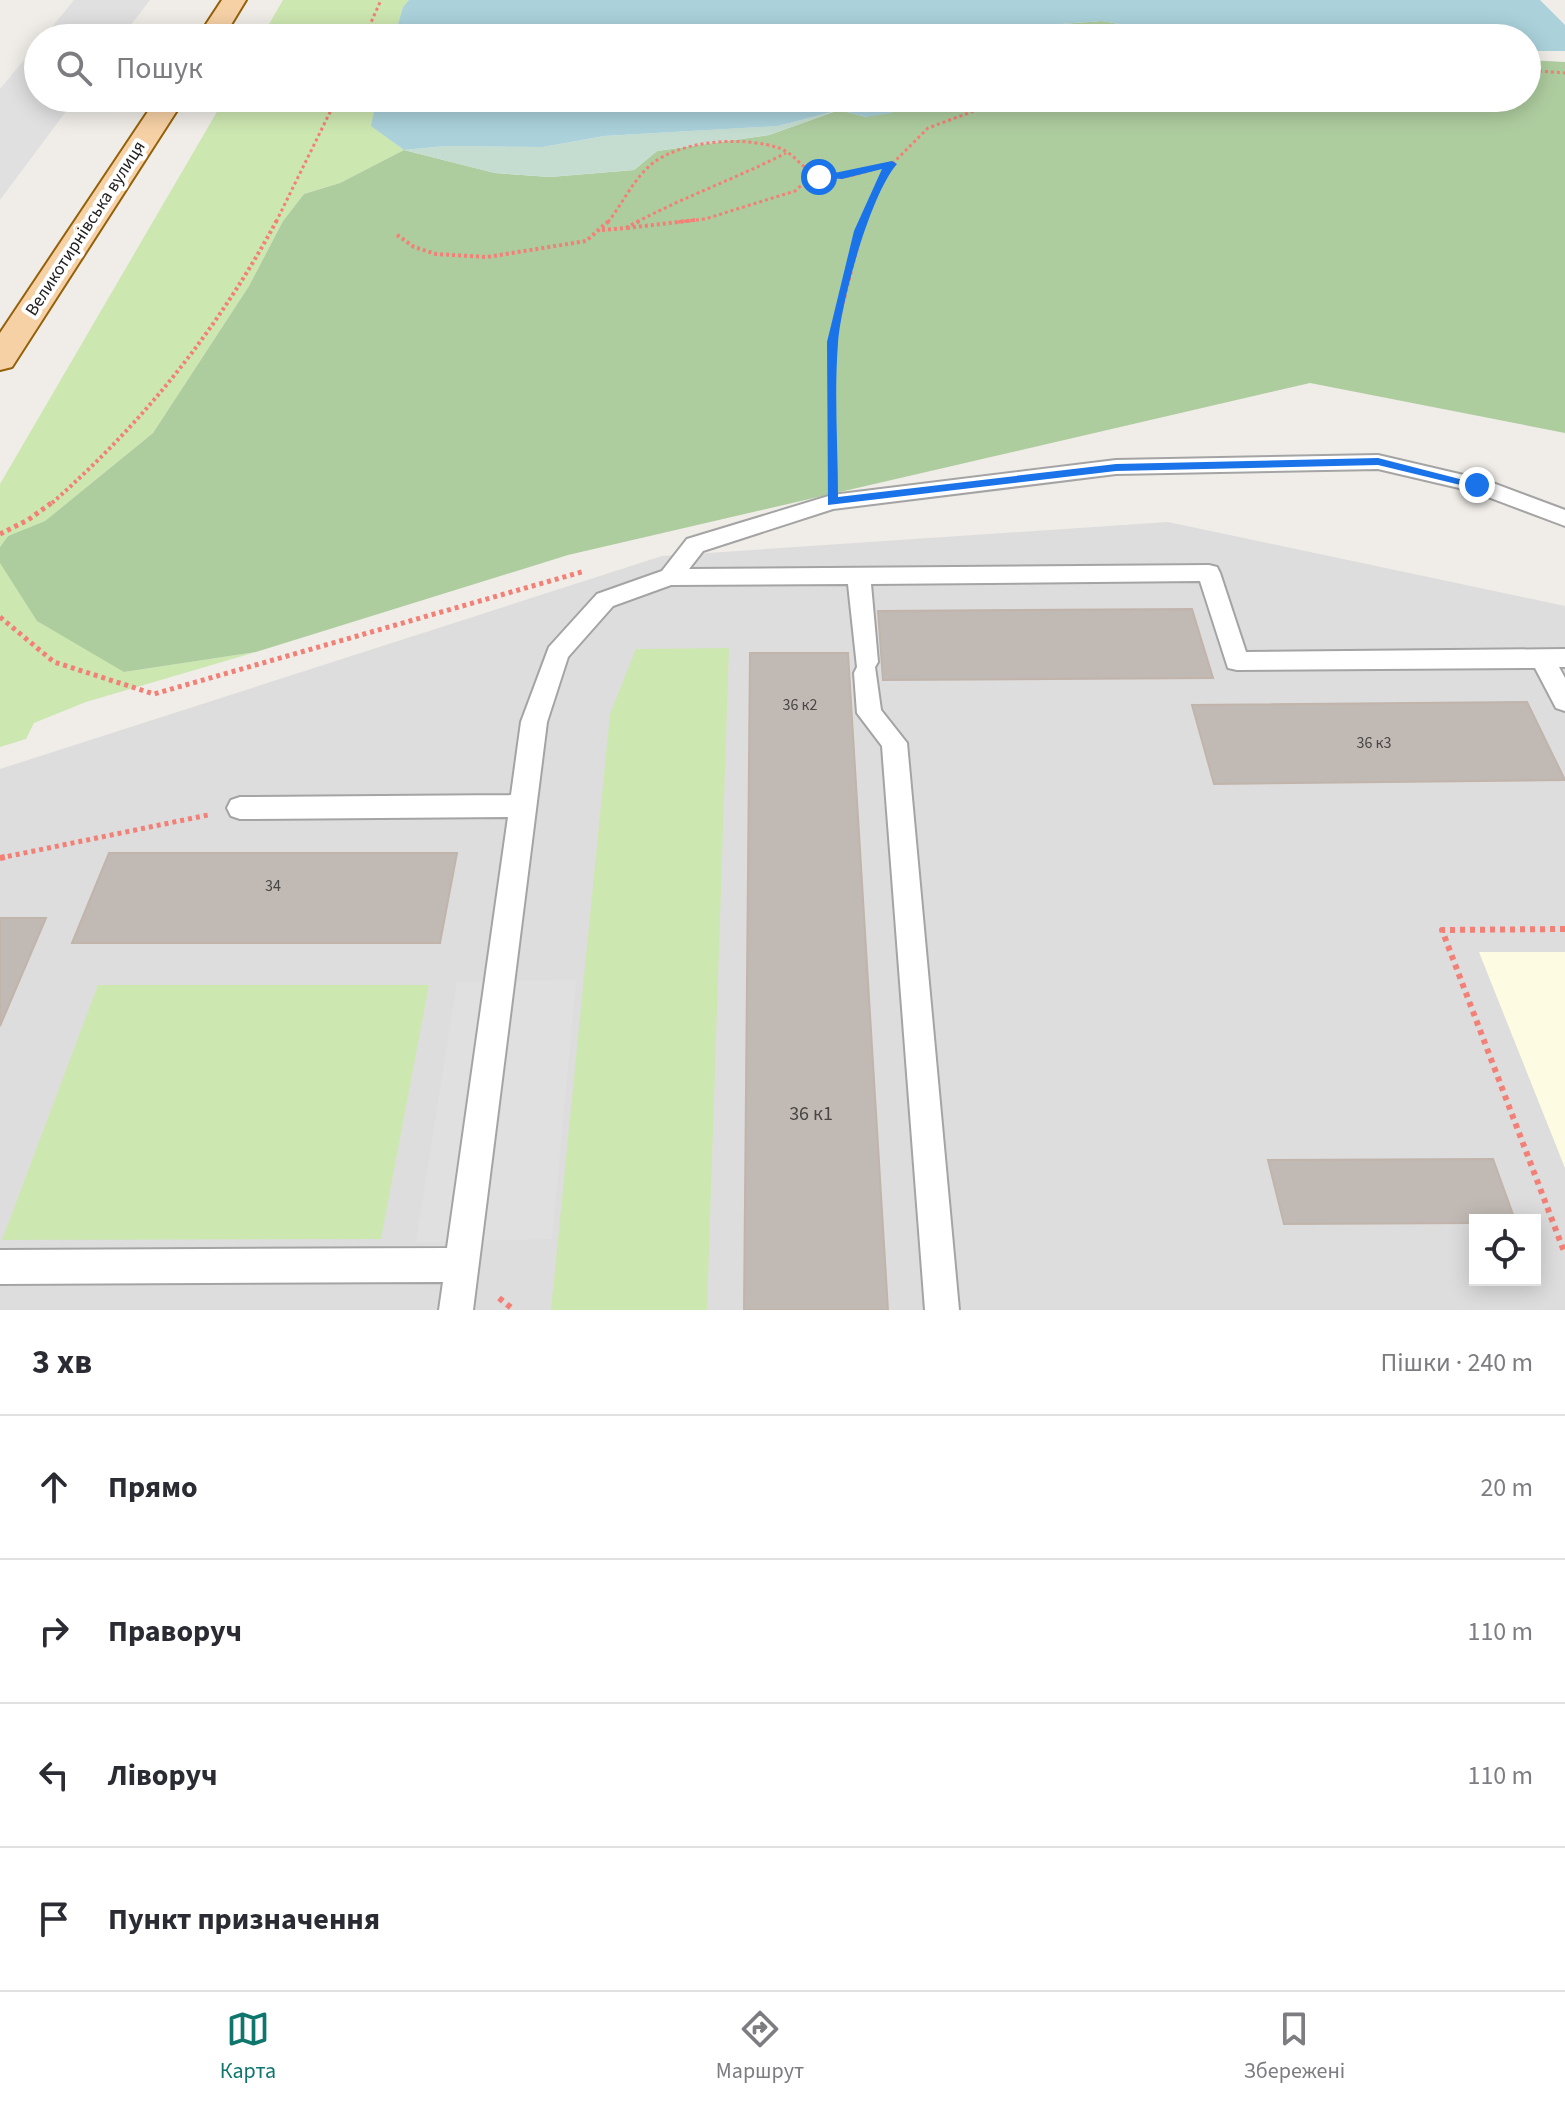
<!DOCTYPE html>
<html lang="uk">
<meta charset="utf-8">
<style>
body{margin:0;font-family:"Source Sans 3",sans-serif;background:#f2f2f3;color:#2b2b33}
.controls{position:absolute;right:24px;bottom:24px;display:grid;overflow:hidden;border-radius:0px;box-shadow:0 4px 20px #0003}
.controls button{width:72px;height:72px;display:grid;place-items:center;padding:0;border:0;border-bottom:2px solid #e1e1e2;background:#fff;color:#2b2b33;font:40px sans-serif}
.stop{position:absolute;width:24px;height:24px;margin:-18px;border:6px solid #1a73e8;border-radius:50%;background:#fff}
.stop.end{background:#1a73e8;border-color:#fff;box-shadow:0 2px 8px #0008}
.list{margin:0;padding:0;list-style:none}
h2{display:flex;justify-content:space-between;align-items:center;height:104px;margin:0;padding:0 32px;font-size:34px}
h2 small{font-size:26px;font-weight:400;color:#7c7c81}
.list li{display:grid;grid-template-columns:52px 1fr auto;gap:24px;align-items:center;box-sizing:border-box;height:144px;padding:0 32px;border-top:2px solid #e1e1e2}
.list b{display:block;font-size:30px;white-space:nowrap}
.list em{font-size:26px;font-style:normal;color:#7c7c81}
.icon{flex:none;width:44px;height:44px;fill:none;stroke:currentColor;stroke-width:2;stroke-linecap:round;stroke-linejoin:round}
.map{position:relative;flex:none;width:1565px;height:1310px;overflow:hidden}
.search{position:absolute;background:#fff;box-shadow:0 4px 20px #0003;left:24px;right:24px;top:24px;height:88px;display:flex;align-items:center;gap:20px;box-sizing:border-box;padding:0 28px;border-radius:44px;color:#7c7c81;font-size:30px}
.sheet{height:680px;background:#fff}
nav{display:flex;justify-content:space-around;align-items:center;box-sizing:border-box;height:112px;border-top:2px solid #e1e1e2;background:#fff;font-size:22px;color:#7c7c81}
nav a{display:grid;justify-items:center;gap:4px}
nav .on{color:#0f766e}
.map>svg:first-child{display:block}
</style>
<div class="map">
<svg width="1565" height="1310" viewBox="0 0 1565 1310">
<rect width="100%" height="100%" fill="#f0ede8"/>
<path fill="#dedddd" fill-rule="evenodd" d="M1168,522L1565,606V1310H0V769L662,556ZM1475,1220H1535V1280H1475Z"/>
<path fill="#fdfce3" d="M1479,952H1565V1168Z"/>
<path fill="#cde7b1" d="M283,0H409L403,7L394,38H261Z
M225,98H377L372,126L404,150L340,183L304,194L283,221L249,286L153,433L45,521L8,536L0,547V484Z
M0,563L124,672L256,652L86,702L34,723L26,739L0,747Z
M729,648L707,1310H551L610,714L636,649Z
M98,985H429L381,1239L2,1240Z"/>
<path fill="#aecd9f" d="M1102,21L1201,38H990L1033,26Z
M1527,60L1565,62V433L1310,383L568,555L256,652L124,672L37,621L0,563V547L8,536L45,521L153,433L249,286L283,221L304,194L340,183L404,150L495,173L550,177L634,170L657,151L769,135L839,110L866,117L894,105L876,98H1527Z"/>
<path fill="#c5ddd1" d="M839,110L769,135L657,151L634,170L550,177L495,173L404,150L445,146L543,147L604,136L778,126Z"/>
<path fill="#e0e0e0" d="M74,0H150L121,38H43Z
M38,43V98H76L0,200V89Z
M576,980L552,1239L416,1242L457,982Z"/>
<path fill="#abd2db" d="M409,0H1540L1565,25V51H1527V38H1201L1102,21L1033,26L990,38H394L403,7Z
M377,98H876L894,105L892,113L866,117L839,110L778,126L604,136L543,147L445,146L404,150L371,126Z"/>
<path fill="#c1b9b4" stroke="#c1b4ab" stroke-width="2" d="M1192,609L1213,678L883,680L878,611Z
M750,653H848L888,1310H744Z
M1527,702L1565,780L1214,784L1192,705Z
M109,853H457L440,943H72Z
M0,918H46L0,1026Z
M1493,1159L1515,1220H1475V1223L1284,1224L1268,1160Z"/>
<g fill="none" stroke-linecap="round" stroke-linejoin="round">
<defs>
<path id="lane" d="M1378,455L1485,480L1565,510V526L1472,491L1378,469L1116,474L833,509L703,551L689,569L1209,565L1217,567L1220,573L1246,652L1565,649V667H1559L1565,678V711L1556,708L1535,668L1237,670L1228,668L1200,581L871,584L878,662L875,667L881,710L907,743L959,1310H925L882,746L857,713L854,673L857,667L848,584L671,585L613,606L568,657L547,722L473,1310H439L443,1282L0,1284V1250L447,1248L508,817L240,819L231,816L227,808L231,800L240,797L511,795L521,722L549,647L597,594L662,571L687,539L832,495L1116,460Z"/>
<path id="primary" d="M222,0H246L223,38H197Z
M157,98H185L12,367L0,370V333Z"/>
</defs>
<use href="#lane" stroke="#a4a4a4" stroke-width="4"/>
<use href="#primary" stroke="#946109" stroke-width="4"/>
<path stroke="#f28077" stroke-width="3" stroke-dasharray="3 3" stroke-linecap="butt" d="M364,38L381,0
M1527,70L1565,73
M276,222L337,98
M608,222C623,203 634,178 653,163C683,140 744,136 779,148C797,154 806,176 825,178C847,180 871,169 892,164
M637,222C686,196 737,178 786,153
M678,222L705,219L795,191L815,173
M863,222L884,172L928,128L1009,98"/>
<path stroke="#f28077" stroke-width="4" stroke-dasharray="3 3" stroke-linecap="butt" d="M627,228L695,220
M602,230L626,228L641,220
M397,235L414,247L436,254L487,257L586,241L610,220
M832,470L833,342L864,220
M52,503C144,422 219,328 277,220"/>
<path stroke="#f28077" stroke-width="5" stroke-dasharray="4 4" stroke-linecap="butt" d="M0,534L28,520L54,501
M0,617L54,662L154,694L585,571
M0,858L208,815"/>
<path stroke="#f28077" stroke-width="6" stroke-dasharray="5 5" stroke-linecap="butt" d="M0,858L5,857
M1565,929L1442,930L1565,1254
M499,1298L514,1310"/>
<use href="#lane" fill="#fff" fill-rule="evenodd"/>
<use href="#primary" fill="#f7d1a6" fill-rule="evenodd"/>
</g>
<path fill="#1a73e8" d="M892,161L897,164C870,195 841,302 838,343C834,394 838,447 838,497L1116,464L1378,458L1483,485L1477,489L1378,465L1116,471L828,505L827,342L854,231L882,169L842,179L815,177Z"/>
<g text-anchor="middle" stroke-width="8" stroke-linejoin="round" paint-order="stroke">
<g font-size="16" fill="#484645">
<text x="800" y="710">36 к2</text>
<text x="1374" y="748">36 к3</text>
<text x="273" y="891">34</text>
</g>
<g font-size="18" fill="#202020" stroke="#fff">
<text transform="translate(85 228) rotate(-57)" y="6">Великотирнівська вулиця</text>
</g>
<g font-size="20" fill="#484645">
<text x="811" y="1120">36 к1</text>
</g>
</g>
</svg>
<div class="controls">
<button><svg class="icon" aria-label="locate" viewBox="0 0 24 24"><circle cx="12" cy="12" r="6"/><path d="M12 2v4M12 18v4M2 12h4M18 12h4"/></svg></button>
</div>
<div class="stop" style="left:819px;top:177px"></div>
<div class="stop end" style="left:1477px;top:485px"></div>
<div class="search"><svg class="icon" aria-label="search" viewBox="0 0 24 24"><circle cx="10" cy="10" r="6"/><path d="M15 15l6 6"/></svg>Пошук</div>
</div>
<section class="sheet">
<h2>3 хв<small>Пішки · 240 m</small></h2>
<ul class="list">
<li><svg class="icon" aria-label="ahead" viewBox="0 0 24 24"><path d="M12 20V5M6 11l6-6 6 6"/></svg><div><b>Прямо</b></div><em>20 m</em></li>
<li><svg class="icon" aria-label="right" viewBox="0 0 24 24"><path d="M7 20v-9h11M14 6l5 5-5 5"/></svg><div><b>Праворуч</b></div><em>110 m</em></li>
<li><svg class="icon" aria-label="left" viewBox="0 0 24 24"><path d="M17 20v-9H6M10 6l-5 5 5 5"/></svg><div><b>Ліворуч</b></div><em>110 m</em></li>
<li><svg class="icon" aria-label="arrive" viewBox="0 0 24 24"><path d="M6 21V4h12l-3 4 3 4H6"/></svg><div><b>Пункт призначення</b></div></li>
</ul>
</section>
<nav>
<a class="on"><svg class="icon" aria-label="map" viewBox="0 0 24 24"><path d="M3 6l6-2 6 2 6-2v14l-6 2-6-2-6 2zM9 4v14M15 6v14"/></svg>Карта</a>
<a><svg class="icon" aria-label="directions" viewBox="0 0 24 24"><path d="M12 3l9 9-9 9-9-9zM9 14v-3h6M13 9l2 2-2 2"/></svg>Маршрут</a>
<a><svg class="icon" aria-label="saved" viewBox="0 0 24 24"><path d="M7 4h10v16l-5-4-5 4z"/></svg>Збережені</a>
</nav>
